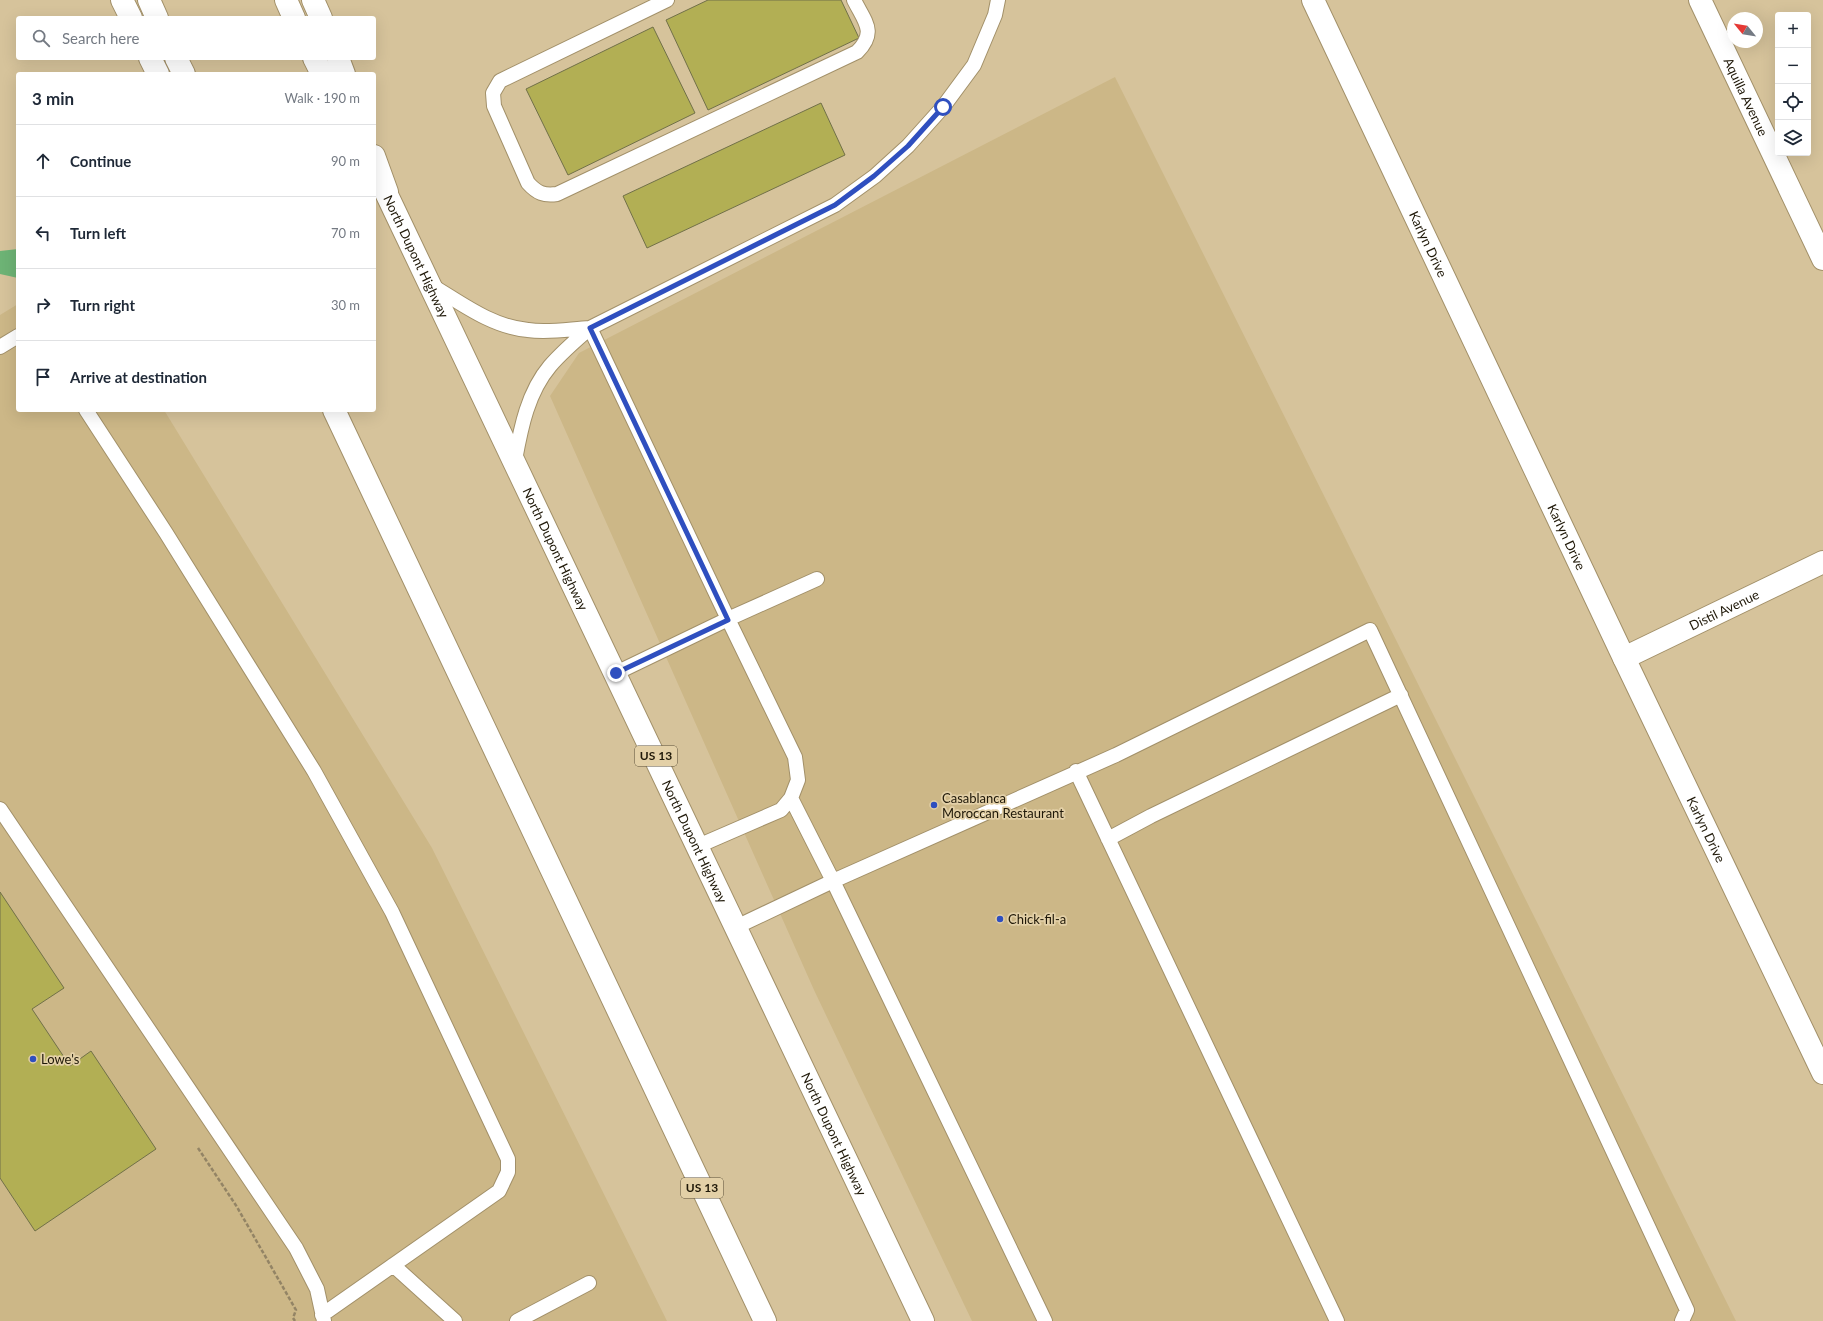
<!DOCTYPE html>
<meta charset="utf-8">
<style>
body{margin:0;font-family:Lato,sans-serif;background:#f6f6f7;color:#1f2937}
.controls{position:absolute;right:12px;top:12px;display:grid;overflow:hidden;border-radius:4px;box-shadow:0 4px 16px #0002}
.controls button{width:36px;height:36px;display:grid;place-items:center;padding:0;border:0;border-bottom:1px solid #e0e1e3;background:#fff;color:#1f2937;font:20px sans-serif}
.compass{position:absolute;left:1727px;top:12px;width:36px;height:36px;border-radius:50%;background:#fff;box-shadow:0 4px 16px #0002;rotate:300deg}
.stop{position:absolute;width:12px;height:12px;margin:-9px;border:3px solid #2f4fbf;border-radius:50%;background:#fff}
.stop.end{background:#2f4fbf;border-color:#fff;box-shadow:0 1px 4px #0008}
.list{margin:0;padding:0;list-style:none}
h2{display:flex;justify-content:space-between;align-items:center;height:52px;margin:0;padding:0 16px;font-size:17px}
h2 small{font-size:13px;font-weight:400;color:#747a83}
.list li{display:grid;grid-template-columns:26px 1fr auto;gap:12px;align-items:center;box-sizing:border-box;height:72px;padding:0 16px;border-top:1px solid #e0e1e3}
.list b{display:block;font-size:15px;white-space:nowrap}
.list em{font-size:13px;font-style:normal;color:#747a83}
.icon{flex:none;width:22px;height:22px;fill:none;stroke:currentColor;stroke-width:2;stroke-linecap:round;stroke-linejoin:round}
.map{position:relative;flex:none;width:1823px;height:1321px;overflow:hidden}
.search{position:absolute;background:#fff;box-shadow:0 4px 16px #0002;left:16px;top:16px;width:360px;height:44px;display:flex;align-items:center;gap:10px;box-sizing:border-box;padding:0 14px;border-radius:4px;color:#747a83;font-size:15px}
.panel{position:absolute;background:#fff;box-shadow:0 4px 16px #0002;left:16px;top:72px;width:360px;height:340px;border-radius:4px}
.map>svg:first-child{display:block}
</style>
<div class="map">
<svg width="1823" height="1321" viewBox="0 0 1823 1321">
<rect width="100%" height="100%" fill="#d6c39b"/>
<path fill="#ccb787" d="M1115,77L1736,1321H972L814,990L550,396L579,353Z
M18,304V410H164L432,848L667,1321H0V315Z"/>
<path fill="#6db375" d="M18,249V278L0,274V251Z"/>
<path fill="#b2af54" stroke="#717048" d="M708,0H841L859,38L708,110L666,20Z
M653,27L695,113L568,175L526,89Z
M821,103L845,155L647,248L623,196Z
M0,892L64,988L32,1009L70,1066L91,1051L156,1149L35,1231L0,1178Z"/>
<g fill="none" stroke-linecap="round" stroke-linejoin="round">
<defs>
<path id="service" d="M667,0L500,81L493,93L494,106L528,183C537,193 544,196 557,194L857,52C877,32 865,22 854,0
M431,285C461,303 492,327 528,330C548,333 570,329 590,328
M590,328L728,619L616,673
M0,347L18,336
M86,410L166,533L314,771L392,912L508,1159V1172L499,1191L322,1315
M515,460C521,427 528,392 550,366C562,352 576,340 590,328L835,205L875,176L908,146L943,107L974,65L995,15L998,0
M1076,771L1337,1321
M0,809L296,1248L317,1289L324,1321
M1108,839L1151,816L1401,695
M698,846L781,810L791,798L798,780L795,757L728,619L817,579
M736,927L833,881L791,798
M393,1265L455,1321
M517,1321L589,1283
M1045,1321L833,881L1116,755L1370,630L1687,1310L1682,1321"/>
<g id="minor">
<path id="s1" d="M1313,0L1624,658L1823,1073"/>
<path id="s2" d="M1700,0L1823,259"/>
<path id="s3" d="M1624,658L1823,562"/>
</g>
<g id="trunk">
<path d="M149,0L157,18"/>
<path d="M286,0L294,18"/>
<path d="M176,58L184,74"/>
<path d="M314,58L322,74"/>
<path id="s4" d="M378,176L923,1321"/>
<path d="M334,410L765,1321"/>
</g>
<path id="motorway" d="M122,0L131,18
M313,0L321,18
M150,58L158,74
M338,58L344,74
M374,156L387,192"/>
</defs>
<use href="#service" stroke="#a29069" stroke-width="16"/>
<use href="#minor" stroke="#a29069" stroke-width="24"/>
<use href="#trunk" stroke="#a29069" stroke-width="24"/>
<use href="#motorway" stroke="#a29069" stroke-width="24"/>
<path stroke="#938465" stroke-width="2.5" stroke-dasharray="4 2" stroke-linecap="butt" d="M198,1148L237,1207L296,1310L293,1318L295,1321"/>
<use href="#service" stroke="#fff" stroke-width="14"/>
<use href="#minor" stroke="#fff" stroke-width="22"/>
<use href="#trunk" stroke="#fff" stroke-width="22"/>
<use href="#motorway" stroke="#fff" stroke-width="22"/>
</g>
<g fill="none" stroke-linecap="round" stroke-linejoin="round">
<path stroke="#2f4fbf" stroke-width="5" d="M616,673L728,620L590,328L835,205L874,176L908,146L943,107"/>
</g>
<g fill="#2f4fbf" stroke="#e3d0a7" stroke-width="1.5">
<circle cx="934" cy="805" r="4"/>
<circle cx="1000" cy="919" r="4"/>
<circle cx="33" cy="1059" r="4"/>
</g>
<g text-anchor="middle" stroke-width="3.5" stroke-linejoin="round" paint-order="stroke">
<g fill="#e3d0a7" stroke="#5a4f38" stroke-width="1">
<rect x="635" y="746" width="42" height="20" rx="3"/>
<rect x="681" y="1178" width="42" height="20" rx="3"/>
</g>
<g font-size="12" font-weight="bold" fill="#1f1808">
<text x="656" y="760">US 13</text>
<text x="702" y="1192">US 13</text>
</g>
<g font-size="13" fill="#1f1808" stroke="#e3d0a7">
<text dy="5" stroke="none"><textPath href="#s2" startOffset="107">Aquilla Avenue</textPath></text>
<text dy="5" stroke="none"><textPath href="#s1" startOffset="270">Karlyn Drive</textPath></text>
<text dy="5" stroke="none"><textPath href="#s4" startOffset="89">North Dupont Highway</textPath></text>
<text dy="5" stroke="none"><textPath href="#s1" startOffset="594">Karlyn Drive</textPath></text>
<text dy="5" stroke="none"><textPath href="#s4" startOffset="413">North Dupont Highway</textPath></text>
<text dy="5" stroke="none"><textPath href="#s3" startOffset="111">Distil Avenue</textPath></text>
<text dy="5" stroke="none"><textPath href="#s1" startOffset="918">Karlyn Drive</textPath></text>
<text dy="5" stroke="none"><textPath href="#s4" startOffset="737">North Dupont Highway</textPath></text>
<text dy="5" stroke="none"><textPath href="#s4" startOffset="1061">North Dupont Highway</textPath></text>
</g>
<g font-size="13" fill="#1f1808" stroke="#e3d0a7" text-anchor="start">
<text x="942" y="803">Casablanca<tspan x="942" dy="15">Moroccan Restaurant</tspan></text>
<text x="1008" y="924">Chick-fil-a</text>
<text x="41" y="1064">Lowe's</text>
</g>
</g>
</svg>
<div class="controls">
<button>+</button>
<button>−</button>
<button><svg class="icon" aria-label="locate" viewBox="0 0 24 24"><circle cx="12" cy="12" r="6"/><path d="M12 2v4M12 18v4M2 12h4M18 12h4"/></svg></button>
<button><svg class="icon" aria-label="layers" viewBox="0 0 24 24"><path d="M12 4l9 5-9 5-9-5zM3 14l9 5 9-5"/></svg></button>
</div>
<svg class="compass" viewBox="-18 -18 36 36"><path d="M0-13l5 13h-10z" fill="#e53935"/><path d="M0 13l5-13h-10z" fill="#747a83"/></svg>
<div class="stop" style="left:943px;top:107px"></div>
<div class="stop end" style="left:616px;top:673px"></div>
<div class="search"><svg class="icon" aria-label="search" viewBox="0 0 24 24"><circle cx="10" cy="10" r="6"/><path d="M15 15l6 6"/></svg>Search here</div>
<section class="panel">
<h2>3 min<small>Walk · 190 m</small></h2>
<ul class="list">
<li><svg class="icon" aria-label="ahead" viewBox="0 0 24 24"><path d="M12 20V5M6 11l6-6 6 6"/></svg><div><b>Continue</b></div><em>90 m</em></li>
<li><svg class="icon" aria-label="left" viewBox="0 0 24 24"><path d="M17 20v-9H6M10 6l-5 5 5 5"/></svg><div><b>Turn left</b></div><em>70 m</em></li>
<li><svg class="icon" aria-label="right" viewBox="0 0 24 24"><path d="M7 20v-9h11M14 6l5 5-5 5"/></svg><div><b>Turn right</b></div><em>30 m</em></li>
<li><svg class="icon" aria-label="arrive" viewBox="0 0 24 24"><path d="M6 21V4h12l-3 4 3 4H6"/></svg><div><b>Arrive at destination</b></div></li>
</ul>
</section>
</div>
